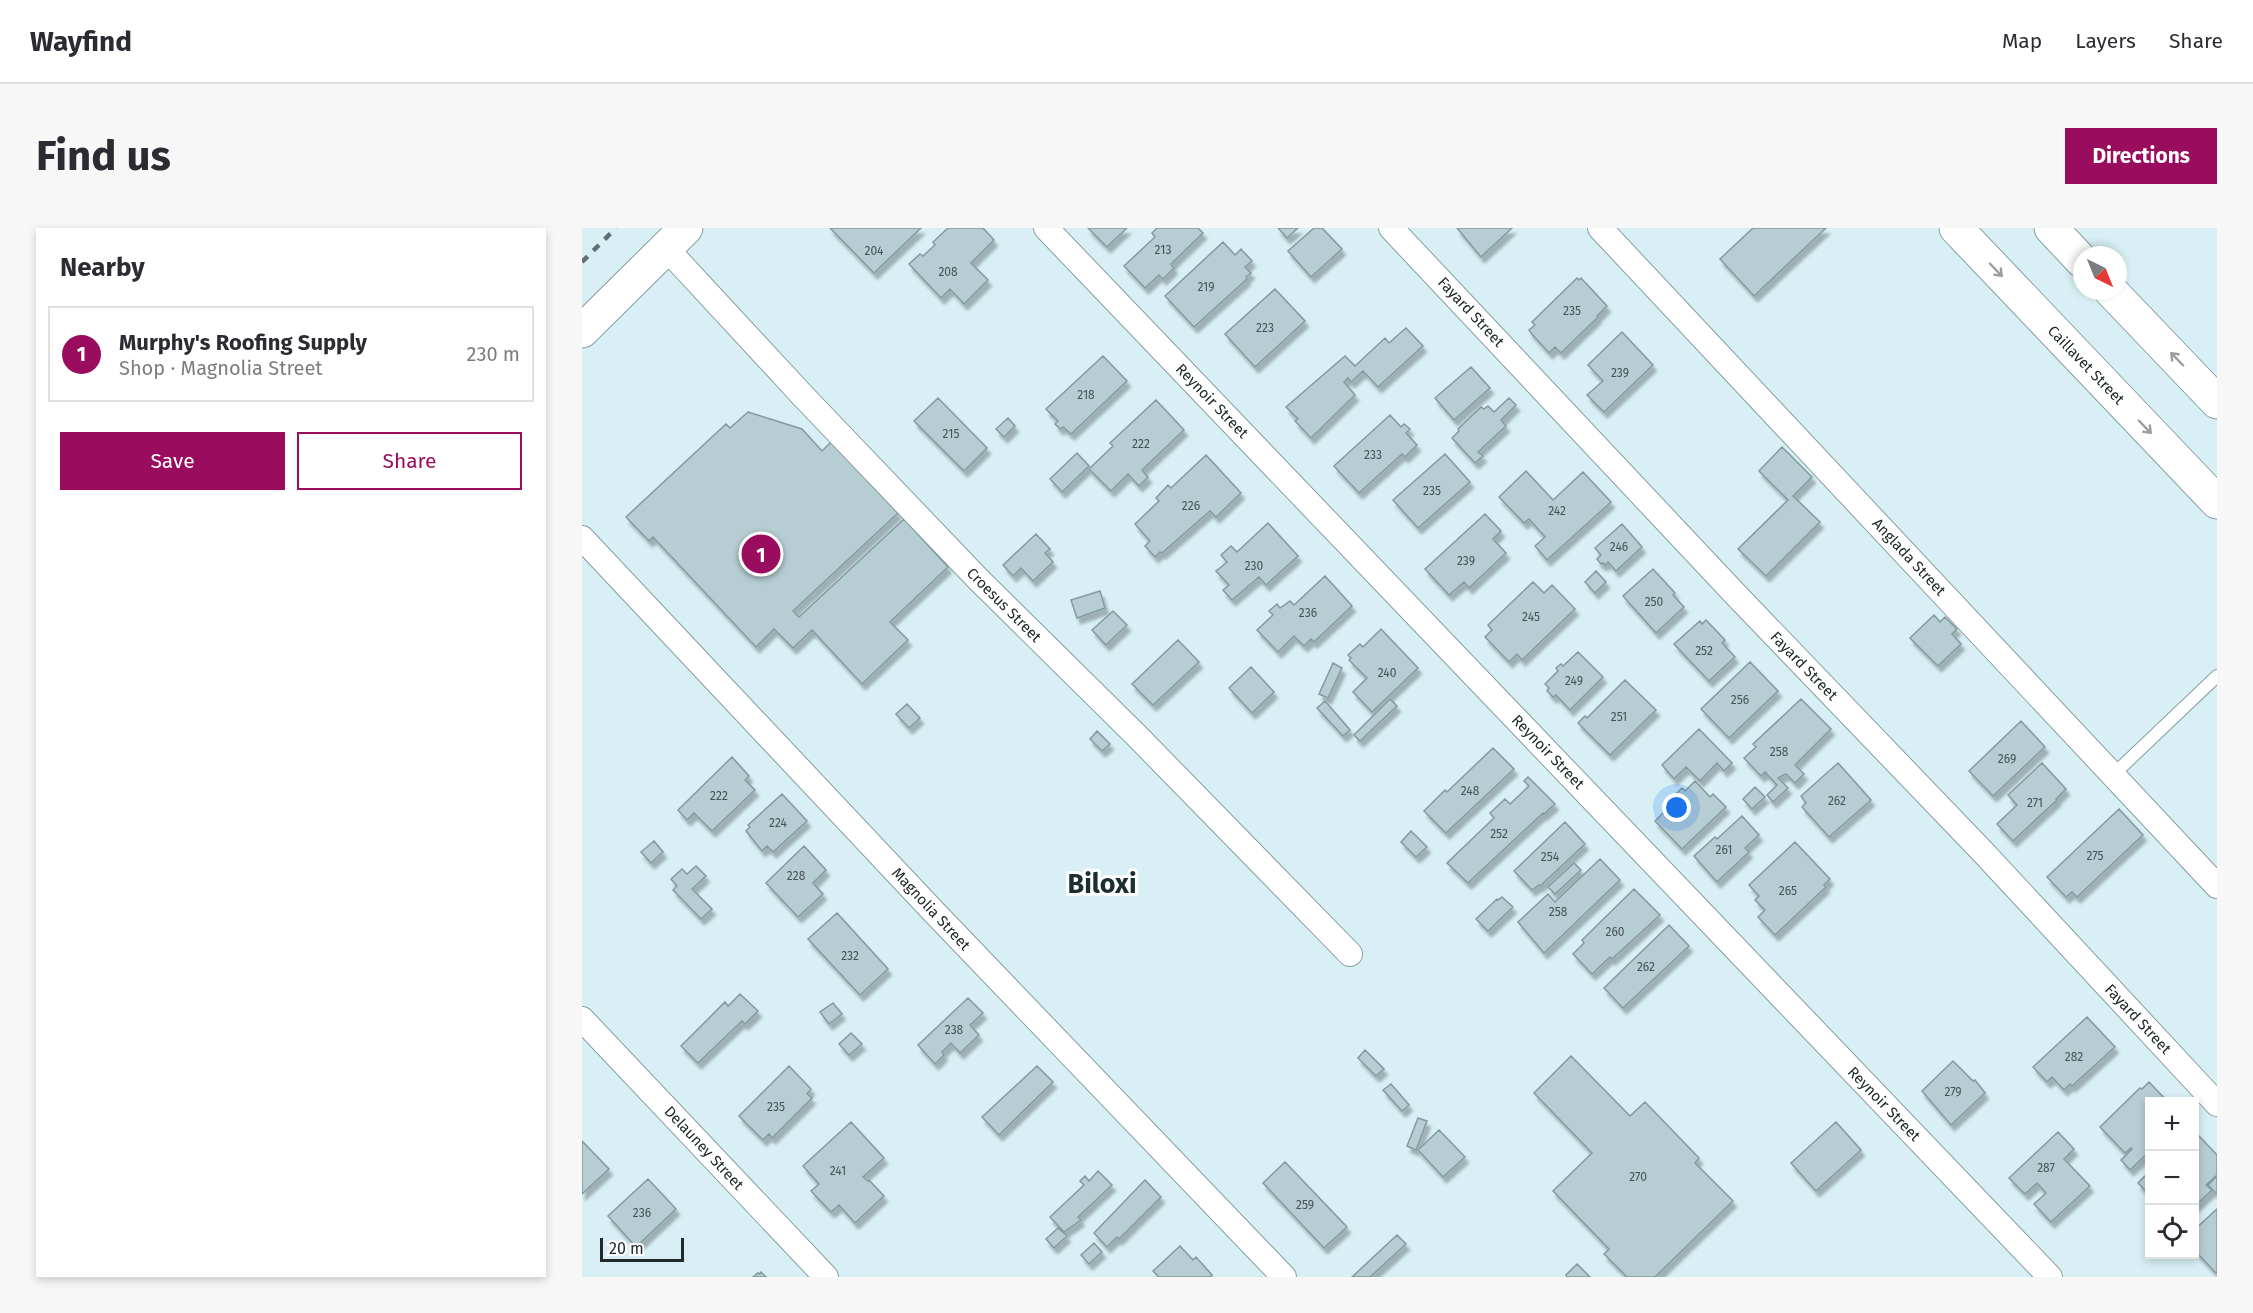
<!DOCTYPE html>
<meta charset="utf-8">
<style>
body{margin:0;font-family:"Fira Sans",sans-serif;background:#f7f7f7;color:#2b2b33}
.controls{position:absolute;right:18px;bottom:18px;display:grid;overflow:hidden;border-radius:0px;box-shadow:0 3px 9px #0003}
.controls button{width:54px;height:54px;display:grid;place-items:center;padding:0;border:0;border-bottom:2px solid #e1e1e2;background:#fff;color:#2b2b33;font:30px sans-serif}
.compass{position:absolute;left:1491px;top:18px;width:54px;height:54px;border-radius:50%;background:#fff;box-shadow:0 3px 9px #0003;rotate:137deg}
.scale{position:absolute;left:18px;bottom:15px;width:84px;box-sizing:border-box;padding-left:6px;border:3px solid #21292b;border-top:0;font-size:16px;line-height:21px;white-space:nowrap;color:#21292b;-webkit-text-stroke:4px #fff;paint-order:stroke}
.you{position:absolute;left:1095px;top:580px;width:21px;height:21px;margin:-15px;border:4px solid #fff;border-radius:50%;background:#1a73e8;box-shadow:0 0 0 9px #1a73e833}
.badge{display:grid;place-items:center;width:39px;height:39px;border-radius:50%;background:#990c5e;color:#fff;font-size:20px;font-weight:700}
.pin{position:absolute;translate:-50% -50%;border:3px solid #fff;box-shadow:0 2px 6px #0006}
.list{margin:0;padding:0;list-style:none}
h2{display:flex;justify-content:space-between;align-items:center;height:78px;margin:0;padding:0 24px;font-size:26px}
h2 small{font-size:20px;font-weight:400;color:#7c7c81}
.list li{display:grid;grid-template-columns:39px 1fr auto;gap:18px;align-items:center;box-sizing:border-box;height:96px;margin:0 12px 12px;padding:0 12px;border:2px solid #e1e1e2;border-radius:0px}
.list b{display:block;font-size:22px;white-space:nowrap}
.list p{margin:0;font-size:20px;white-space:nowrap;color:#7c7c81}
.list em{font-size:20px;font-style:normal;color:#7c7c81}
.actions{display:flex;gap:12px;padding:18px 24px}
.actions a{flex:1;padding:14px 0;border:2px solid #990c5e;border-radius:0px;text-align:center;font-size:21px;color:#990c5e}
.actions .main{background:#990c5e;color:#fff}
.icon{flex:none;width:33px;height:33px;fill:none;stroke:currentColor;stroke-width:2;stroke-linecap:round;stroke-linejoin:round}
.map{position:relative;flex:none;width:1635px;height:1049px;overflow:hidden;border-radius:0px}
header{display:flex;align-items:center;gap:36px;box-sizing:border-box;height:84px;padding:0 30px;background:#fff;border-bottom:2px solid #e1e1e2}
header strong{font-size:28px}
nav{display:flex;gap:33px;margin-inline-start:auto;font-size:21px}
.intro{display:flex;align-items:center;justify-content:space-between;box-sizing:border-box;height:144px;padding:0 36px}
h1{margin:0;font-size:42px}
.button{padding:15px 27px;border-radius:0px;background:#990c5e;color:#fff;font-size:21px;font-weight:700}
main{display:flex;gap:36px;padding:0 36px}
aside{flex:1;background:#fff;border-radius:0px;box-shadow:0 3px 9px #0003}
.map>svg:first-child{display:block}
</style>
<header>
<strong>Wayfind</strong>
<nav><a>Map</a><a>Layers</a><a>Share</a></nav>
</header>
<div class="intro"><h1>Find us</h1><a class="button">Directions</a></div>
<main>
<aside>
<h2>Nearby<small></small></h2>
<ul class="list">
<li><span class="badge">1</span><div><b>Murphy's Roofing Supply</b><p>Shop · Magnolia Street</p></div><em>230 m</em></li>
</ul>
<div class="actions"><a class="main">Save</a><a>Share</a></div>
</aside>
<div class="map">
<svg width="1635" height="1049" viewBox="0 0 1635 1049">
<defs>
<filter id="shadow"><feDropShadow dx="3.5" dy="6" stdDeviation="1.5" flood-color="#0004"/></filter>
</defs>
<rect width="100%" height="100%" fill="#d8f0f5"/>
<path fill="#b6ced3" stroke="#83999e" stroke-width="1.5" filter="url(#shadow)" d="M248,0H339L292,45Z
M366,0H401L412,12L389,35L406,52L382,76L368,61L359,70L327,36L338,26L341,28L353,17L351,14Z
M506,0H545L525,19Z
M575,0H616L621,5L589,36L592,40L581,51L577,47L563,60L542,38L573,9L570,5Z
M696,0H716L705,10Z
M732,0H740L760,21L729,49L706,23Z
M875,0H930L899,29Z
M1171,0H1244L1172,68L1138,31Z
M641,14L653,27L659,21L670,33L663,39L669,45L664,49L665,51L612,99L583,68Z
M995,50L997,52L999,50L1025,78L1015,88L1016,89L979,125L973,119L967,125L949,105L947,102L953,97L950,94Z
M693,61L723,93L673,139L643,106Z
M824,100L841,118L796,159L781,143L769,154L766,150L762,154L773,167L729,210L713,193L716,191L704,179L763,128L773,138L803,110L807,115Z
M1040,104L1071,137L1022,184L1005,167L1021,153L1006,137Z
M521,128L545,153L489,206L481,199L478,201L473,196L476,193L464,181Z
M889,139L908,160L872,192L853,170Z
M356,170L405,220L382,243L332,193Z
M927,170L934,177L919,192L924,198L896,224L901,228L893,235L870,210L877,203L876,201L899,179L902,181L906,178L912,184Z
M574,172L602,202L560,242L566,249L557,258L546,246L529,263L507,241L531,218L528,215Z
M166,184L220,201L240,223L250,213L316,285L211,383L217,389L322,291L366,339L308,394L326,412L280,456L230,402L211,420L192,401L174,419L71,309L67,313L44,289L144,196L148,200Z
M808,187L819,199L822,196L828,201L824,205L835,217L823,229L820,226L777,265L752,238Z
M426,190L433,198L422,209L414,201Z
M1200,219L1230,249L1211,268L1238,294L1184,348L1156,321L1206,272L1177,243Z
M495,225L507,238L480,264L468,251Z
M863,226L888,254L836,300L811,272Z
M624,227L659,265L634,289L628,283L580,325L578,324L573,329L563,318L568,313L553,296L577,273L574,270L586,257L589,260Z
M944,243L971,272L1001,244L1029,274L965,332L953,318L963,309L947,291L942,295L917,269Z
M903,286L919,303L911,311L924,325L887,360L882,354L867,367L843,341Z
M686,295L716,328L684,357L677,349L650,372L641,362L647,357L634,343L645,334L639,327L649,318L655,324Z
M1040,296L1060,319L1034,343L1026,334L1023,337L1021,335L1019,336L1015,331L1019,327L1013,320Z
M454,306L468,321L463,325L471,334L451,353L439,340L431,348L421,337Z
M1071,341L1093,365L1091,367L1102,379L1074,405L1041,368Z
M1014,343L1024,354L1013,365L1003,354Z
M743,348L770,378L732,414L729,411L722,418L712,408L696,424L675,402L691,387L687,383L695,376L698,380L708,373L712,377Z
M951,354L962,365L970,357L993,381L940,432L935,426L927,434L903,409L910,402L906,397Z
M518,363L523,380L495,390L489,372Z
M531,383L545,397L524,417L510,402Z
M1352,387L1358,394L1363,389L1375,401L1370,406L1379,416L1356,438L1328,410Z
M1124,392L1143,412L1140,415L1153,429L1127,453L1092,416L1118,393L1120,396Z
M799,401L836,440L790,484L771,464L785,450L767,432L769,430L766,427L778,416L781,419Z
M596,412L617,434L571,477L550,456Z
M996,424L1021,449L988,482L974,467L971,469L965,463L967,460L963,456L976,443L974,440L979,436L981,438Z
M1168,434L1196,463L1147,510L1119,481Z
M751,435L760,440L746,470L737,466Z
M669,439L692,464L670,485L647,460Z
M1043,452L1074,482L1028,527L996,495L1003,488L1005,490Z
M808,471L815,478L778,513L772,507Z
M1219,471L1249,501L1213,537L1222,546L1213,555L1204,546L1196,550L1206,560L1191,574L1185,567L1195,557L1183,544L1179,548L1162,530L1174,519L1171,516Z
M743,473L768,502L761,508L735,480Z
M325,476L338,490L327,500L314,486Z
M1439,493L1463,519L1411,568L1387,543Z
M1117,501L1150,535L1142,543L1135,535L1118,553L1104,539L1092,551L1080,537Z
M515,503L528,516L520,523L508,511Z
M911,520L932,541L864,605L842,583L863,562L865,564Z
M150,529L167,548L163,552L173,562L130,603L112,585L105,592L96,582Z
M1256,535L1289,572L1247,609L1220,579L1224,575L1219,568Z
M1460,535L1484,561L1474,571L1475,572L1431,613L1415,596L1435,577L1426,567Z
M946,549L973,576L962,586L961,585L886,655L865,635L912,590L908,585L923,571L928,576L947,558L942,553Z
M1113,553L1128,569L1131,566L1144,579L1100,621L1073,593L1093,573L1090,570L1100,560L1103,563Z
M1173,559L1183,569L1170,581L1161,571Z
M200,566L225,593L191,624L185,618L180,623L164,603L168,599L166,597Z
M1537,581L1561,607L1495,669L1490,664L1484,669L1465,649Z
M1160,588L1177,607L1163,620L1167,624L1135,654L1112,628L1133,609L1135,611Z
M983,594L1003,616L958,658L957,657L950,662L932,643Z
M829,603L845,619L834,629L819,614Z
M72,613L81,624L69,635L59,624Z
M1213,614L1248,651L1242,657L1244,659L1193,707L1176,689L1183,682L1173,672L1177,668L1167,657Z
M222,618L244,642L231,655L241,666L216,689L184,655Z
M1018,631L1038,652L962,725L936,694L966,666L973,674Z
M992,635L999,642L973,666L966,659Z
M114,638L124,648L110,661L130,681L119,691L91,662L95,658L89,651L100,641L105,646Z
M1052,661L1078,687L1030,731L1028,729L1010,746L991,726L1002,715L1000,712Z
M920,669L931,679L906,703L894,691L915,671L916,672Z
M255,685L306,741L278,767L226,711Z
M1087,697L1107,718L1041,780L1022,760Z
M158,766L176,783L163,796L160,793L116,835L99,818L143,774L146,778Z
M386,770L401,785L388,797L397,807L378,825L369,815L360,824L362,827L353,836L336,817Z
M251,775L260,786L247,796L238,784Z
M1505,789L1533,819L1490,858L1488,856L1482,862L1470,849L1465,854L1451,839Z
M269,805L280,816L267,827L257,816Z
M783,822L802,841L794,848L776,830Z
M989,828L1048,888L1063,874L1117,930L1113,935L1151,973L1073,1049H1045L1022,1026L1027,1021L971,963L1010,925L952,865Z
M1371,833L1391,853L1393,852L1403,865L1369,897L1340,863Z
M207,838L229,861L225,866L230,870L190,910L187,906L181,912L157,888Z
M455,838L471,854L417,907L400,889Z
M1567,854L1586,874H1568V923L1548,942L1539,932L1550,921L1549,920L1543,925L1518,899L1558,860L1560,861Z
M809,856L827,877L820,883L801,862Z
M836,890L845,893L834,922L825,918Z
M269,894L302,930L281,949L286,953L287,952L302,968L273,995L257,977L249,984L229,963L237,956L221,938Z
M1254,894L1279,922L1234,963L1209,935Z
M857,902L883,929L861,949L836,922Z
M1476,904L1492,921L1482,931L1508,958L1469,994L1452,976L1464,965L1455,955L1443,966L1427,950Z
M1617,908L1635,927V947L1624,957L1630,962L1612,979V912Z
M0,913L27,941L0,966Z
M703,934L765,999L742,1020L681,955Z
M516,943L530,957L496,989L499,992L482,1004L468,989L502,957L498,953L503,948L507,953Z
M1566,945L1568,946V967L1556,955Z
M1635,948V964L1634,965L1626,957Z
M66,951L94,981L54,1019L26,988Z
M563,952L579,969L537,1011L535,1009L525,1019L512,1005Z
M1635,981V1044L1634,1045L1612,1022V1002Z
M476,1000L485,1008L472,1020L464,1011Z
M815,1007L824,1016L788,1049H770Z
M512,1015L520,1024L507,1036L499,1027Z
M598,1018L611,1032L614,1029L630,1047L628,1049H577L571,1043Z
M995,1036L1008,1049H985L984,1047Z
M179,1044L184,1049H171L176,1045L178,1046Z"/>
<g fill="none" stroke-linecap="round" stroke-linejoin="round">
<defs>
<path id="lane" d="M1531,547L1635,448"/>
<path id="street" d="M464,0L1468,1049
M809,0L1155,368L1400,623L1635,876
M1018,0L1635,658
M84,20L221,168L396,351L555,508L768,726
M0,310L351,683L702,1049
M0,791L244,1049"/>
<path id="secondary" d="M1374,0L1635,274
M1469,0L1500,33
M1529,63L1635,174
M0,103L104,0"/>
</defs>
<use href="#lane" stroke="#879da2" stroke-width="14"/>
<use href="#street" stroke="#879da2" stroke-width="26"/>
<use href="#secondary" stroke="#879da2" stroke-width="35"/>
<use href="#lane" stroke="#fff" stroke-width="12"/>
<use href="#street" stroke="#fff" stroke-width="24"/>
<use href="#secondary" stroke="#fff" stroke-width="33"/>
<path stroke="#626f72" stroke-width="4.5" stroke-dasharray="8 8" stroke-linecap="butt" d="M0,34L34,0"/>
</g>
<defs><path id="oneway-shaft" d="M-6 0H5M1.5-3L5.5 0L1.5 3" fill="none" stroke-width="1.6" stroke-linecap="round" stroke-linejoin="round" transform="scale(1.5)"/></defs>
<g stroke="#9b9fa0">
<use href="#oneway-shaft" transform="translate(1414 42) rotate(46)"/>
<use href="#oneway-shaft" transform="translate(1595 131) rotate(-134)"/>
<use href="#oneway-shaft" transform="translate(1563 199) rotate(46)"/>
</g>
<g text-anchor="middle" stroke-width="6" stroke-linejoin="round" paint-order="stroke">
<g font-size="12" fill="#465255">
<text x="581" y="26">213</text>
<text x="292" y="27">204</text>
<text x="366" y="48">208</text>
<text x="624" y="63">219</text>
<text x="990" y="87">235</text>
<text x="683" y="104">223</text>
<text x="1038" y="149">239</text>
<text x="504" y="171">218</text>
<text x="369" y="210">215</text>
<text x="559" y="220">222</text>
<text x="791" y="231">233</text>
<text x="850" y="267">235</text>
<text x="609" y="282">226</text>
<text x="975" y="287">242</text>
<text x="1037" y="323">246</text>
<text x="884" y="337">239</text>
<text x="672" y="342">230</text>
<text x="1072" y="378">250</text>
<text x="726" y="389">236</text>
<text x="949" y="393">245</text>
<text x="1122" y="427">252</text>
<text x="805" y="449">240</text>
<text x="992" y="457">249</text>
<text x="1158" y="476">256</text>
<text x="1037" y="493">251</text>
<text x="1197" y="528">258</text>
<text x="1425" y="535">269</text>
<text x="888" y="567">248</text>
<text x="137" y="572">222</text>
<text x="1255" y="577">262</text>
<text x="1453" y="579">271</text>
<text x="196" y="599">224</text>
<text x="917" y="610">252</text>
<text x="1142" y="626">261</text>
<text x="1513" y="632">275</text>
<text x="968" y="633">254</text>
<text x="214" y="652">228</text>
<text x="1206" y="667">265</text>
<text x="976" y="688">258</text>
<text x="1033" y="708">260</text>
<text x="268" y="732">232</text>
<text x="1064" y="743">262</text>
<text x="372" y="806">238</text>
<text x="1492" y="833">282</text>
<text x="1371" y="868">279</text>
<text x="194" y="883">235</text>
<text x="1464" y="944">287</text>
<text x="256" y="947">241</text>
<text x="1056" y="953">270</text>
<text x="723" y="981">259</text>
<text x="60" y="989">236</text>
</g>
<g font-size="15" fill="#21292b" stroke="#fff">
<text transform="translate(889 84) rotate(47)" y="5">Fayard Street</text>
<text transform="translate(1504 137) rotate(46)" y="5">Caillavet Street</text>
<text transform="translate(630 173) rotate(46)" y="5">Reynoir Street</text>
<text transform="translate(1327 329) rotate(47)" y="5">Anglada Street</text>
<text transform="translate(422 377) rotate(45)" y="5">Croesus Street</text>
<text transform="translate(1222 438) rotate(46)" y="5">Fayard Street</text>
<text transform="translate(966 524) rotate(46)" y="5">Reynoir Street</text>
<text transform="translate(349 681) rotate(47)" y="5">Magnolia Street</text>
<text transform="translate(1556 791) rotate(47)" y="5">Fayard Street</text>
<text transform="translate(1302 876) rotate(46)" y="5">Reynoir Street</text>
<text transform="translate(122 920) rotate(47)" y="5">Delauney Street</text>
</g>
<g font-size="27" font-weight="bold" fill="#1b2e32" stroke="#fff">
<text x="520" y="665">Biloxi</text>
</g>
</g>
</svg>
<div class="controls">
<button>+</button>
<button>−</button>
<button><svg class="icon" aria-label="locate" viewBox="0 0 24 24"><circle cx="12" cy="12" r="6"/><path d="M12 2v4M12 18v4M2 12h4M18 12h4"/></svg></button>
</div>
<svg class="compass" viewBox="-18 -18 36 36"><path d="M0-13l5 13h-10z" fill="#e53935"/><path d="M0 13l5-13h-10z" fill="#7c7c81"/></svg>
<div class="scale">20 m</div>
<div class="you"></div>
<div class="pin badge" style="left:179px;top:326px">1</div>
</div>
</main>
